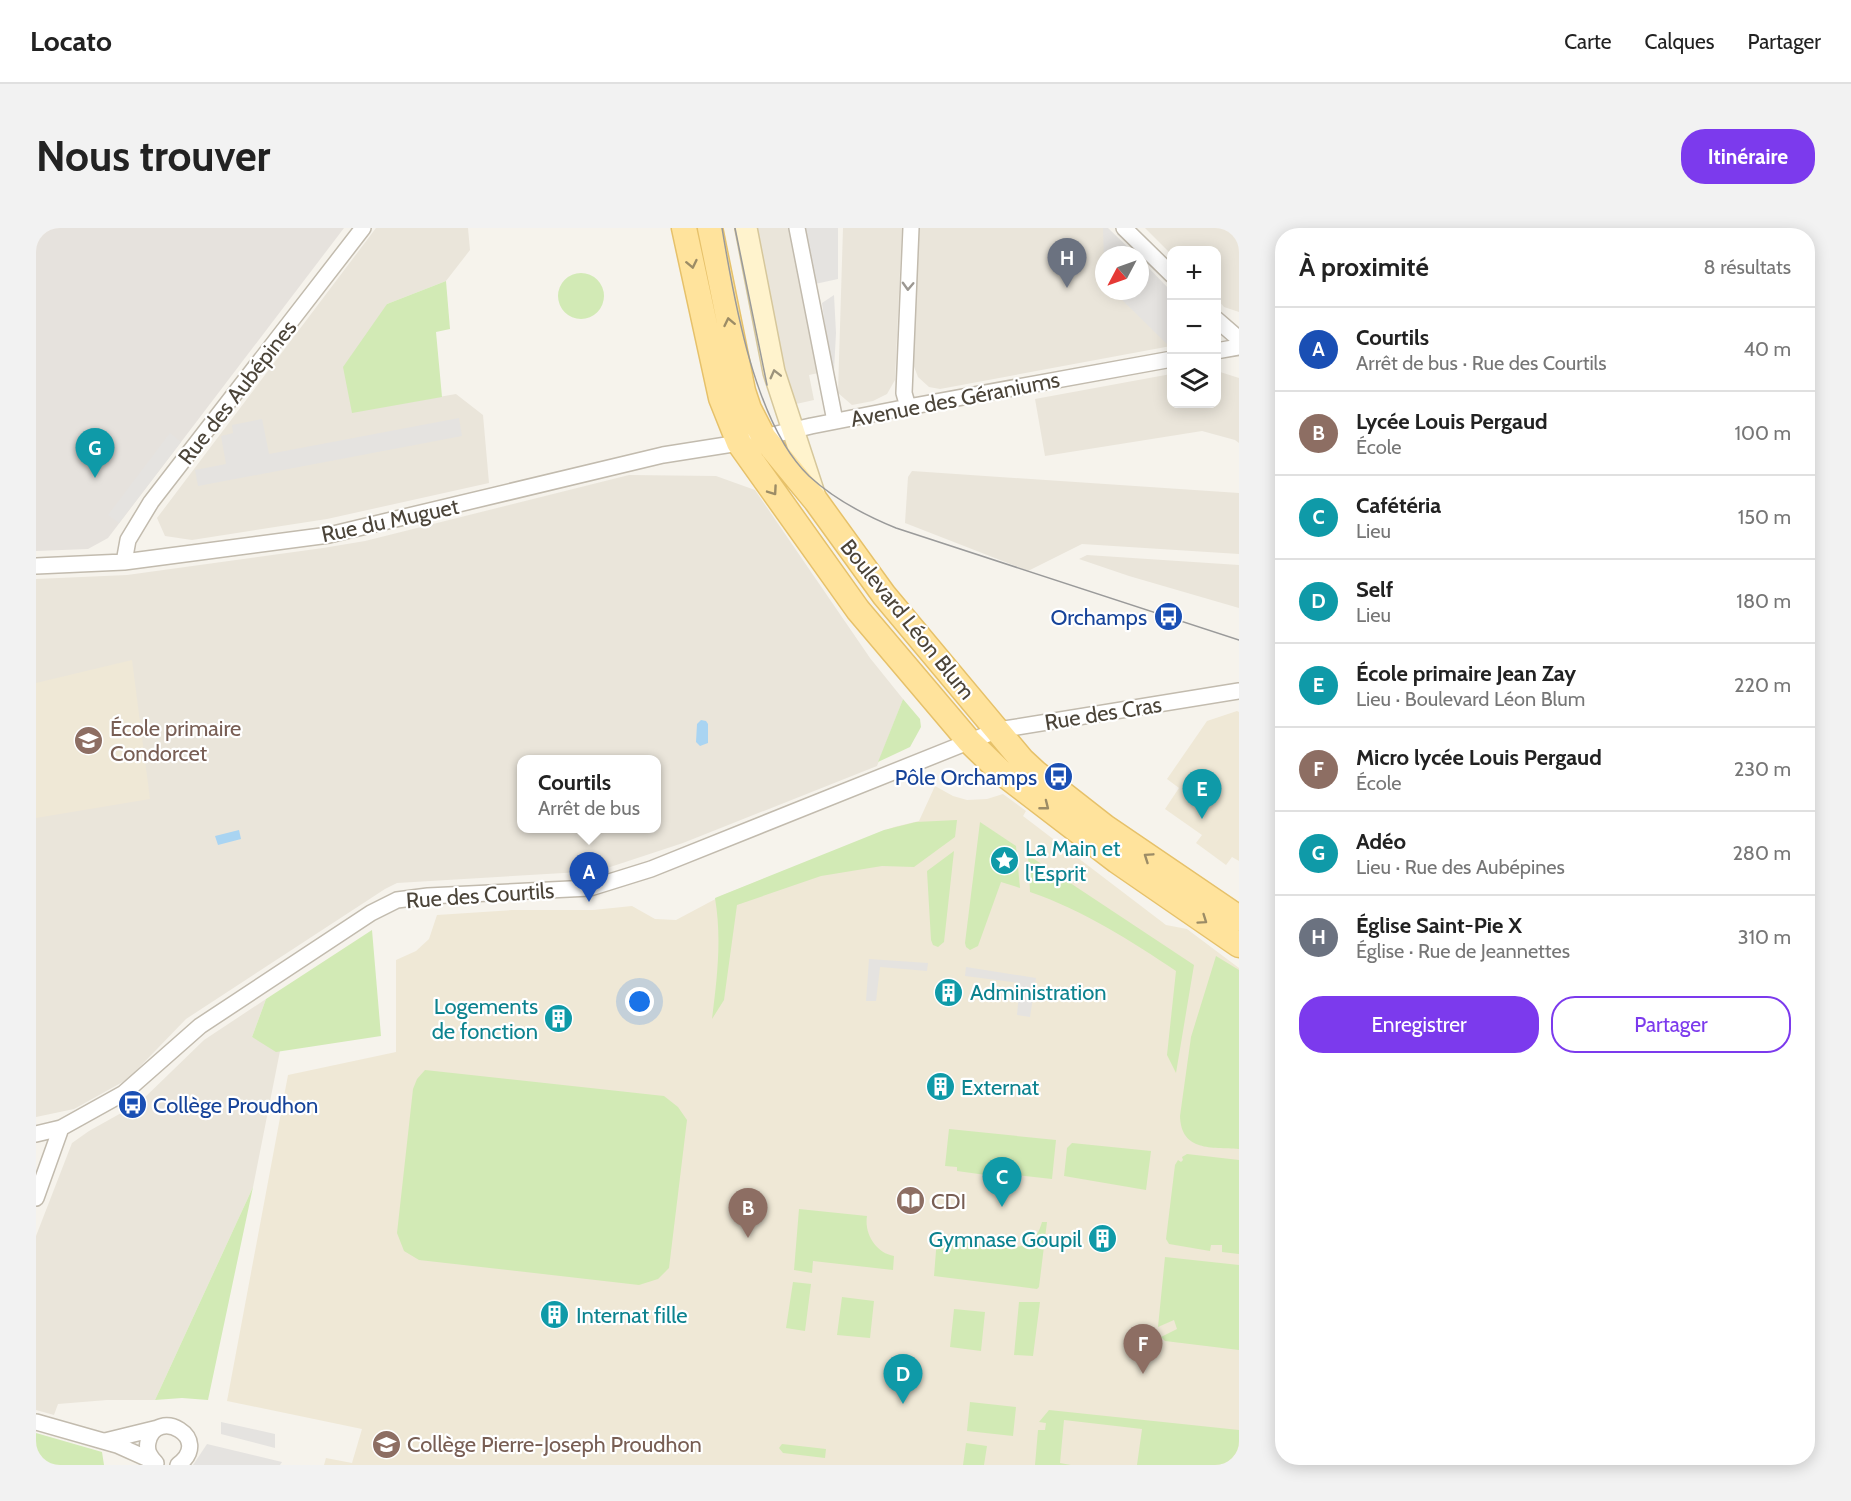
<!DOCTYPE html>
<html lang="fr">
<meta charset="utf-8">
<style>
body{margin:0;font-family:Cabin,sans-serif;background:#f2f2f2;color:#222}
.controls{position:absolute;right:18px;top:18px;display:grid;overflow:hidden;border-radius:12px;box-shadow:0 3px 15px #0003}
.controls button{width:54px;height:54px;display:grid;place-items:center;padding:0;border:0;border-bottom:2px solid #e0e0e0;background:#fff;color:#222;font:30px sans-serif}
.compass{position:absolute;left:1059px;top:18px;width:54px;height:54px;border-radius:50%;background:#fff;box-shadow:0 3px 15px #0003;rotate:229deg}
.you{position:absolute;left:604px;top:774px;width:21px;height:21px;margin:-15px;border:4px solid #fff;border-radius:50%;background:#1a73e8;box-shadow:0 0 0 9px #1a73e833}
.badge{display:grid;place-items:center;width:39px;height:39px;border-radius:50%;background:#7c3aed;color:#fff;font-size:20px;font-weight:700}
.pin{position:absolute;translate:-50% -50px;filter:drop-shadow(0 2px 3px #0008)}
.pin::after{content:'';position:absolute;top:32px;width:21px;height:18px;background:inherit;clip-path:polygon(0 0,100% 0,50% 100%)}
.popup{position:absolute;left:481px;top:527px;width:144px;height:78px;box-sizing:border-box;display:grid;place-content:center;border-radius:12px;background:#fff;filter:drop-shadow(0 2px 4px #0005);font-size:20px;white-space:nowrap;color:#767676}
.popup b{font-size:22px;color:#222}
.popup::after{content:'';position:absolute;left:50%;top:100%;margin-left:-12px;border:12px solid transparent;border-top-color:#fff}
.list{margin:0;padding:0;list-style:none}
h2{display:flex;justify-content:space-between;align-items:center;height:78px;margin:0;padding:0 24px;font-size:26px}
h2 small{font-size:20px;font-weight:400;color:#767676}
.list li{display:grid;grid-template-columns:39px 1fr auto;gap:18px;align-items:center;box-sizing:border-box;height:84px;padding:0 24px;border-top:2px solid #e0e0e0}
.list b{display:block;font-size:22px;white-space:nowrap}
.list p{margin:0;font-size:20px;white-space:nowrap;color:#767676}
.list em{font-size:20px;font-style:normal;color:#767676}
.actions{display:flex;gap:12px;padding:18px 24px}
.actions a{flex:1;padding:14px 0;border:2px solid #7c3aed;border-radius:24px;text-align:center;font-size:21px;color:#7c3aed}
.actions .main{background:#7c3aed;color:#fff}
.icon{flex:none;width:33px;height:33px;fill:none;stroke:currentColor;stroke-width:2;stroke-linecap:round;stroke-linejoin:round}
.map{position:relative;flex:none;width:1203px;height:1237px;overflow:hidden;border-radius:24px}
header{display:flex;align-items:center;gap:36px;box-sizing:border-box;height:84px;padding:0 30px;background:#fff;border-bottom:2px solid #e0e0e0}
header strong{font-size:28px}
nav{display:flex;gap:33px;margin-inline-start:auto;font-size:21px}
.intro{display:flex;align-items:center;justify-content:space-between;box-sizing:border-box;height:144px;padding:0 36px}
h1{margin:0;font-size:42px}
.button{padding:15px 27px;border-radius:24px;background:#7c3aed;color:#fff;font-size:21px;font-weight:700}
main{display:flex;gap:36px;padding:0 36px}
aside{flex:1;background:#fff;border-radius:24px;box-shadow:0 3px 15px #0003}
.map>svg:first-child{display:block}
</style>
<header>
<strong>Locato</strong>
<nav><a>Carte</a><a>Calques</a><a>Partager</a></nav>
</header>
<div class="intro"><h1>Nous trouver</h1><a class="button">Itinéraire</a></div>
<main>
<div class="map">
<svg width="1203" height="1237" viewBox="0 0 1203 1237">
<rect width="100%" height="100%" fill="#f6f3ec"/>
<path fill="#eae5da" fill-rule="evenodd" d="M340,0H432L434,22L410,53L351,76L316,184L420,166L447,187L453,255L291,291L156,312L129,308L121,290Z
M720,0H757L787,144L773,147L778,172L760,176L755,165L746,135Z
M807,0H866L859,152L851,166L837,173L816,177L802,165Z
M883,0H1070L1068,63L1135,65V118L904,161L893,159L882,149L877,136Z
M1109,0H1203V84L1188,79L1181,71L1180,22H1136L1135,26Z
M1181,143L1203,150V215L1199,212L1166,203L1009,228L999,171L1135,146L1136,176H1180Z
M876,243L1203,265V326L1046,316L992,343L869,295L872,249Z
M593,247L680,248L719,262L834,430L867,471L841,538L647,615L562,643L361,655L349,661L150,791L92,851L38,881L0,889V351L91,347L287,320L329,313ZM486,532H620V600H486Z
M1051,327L1203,337V380L1093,348L1043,331Z
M230,771L216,809L244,823L217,959L119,1172H71L22,1176L18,1187L0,1182V1008L36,915L53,903L103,875L168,812Z"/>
<path fill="#e6e2dd" d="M0,0H308L72,310L52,321L0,323Z"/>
<path fill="#efe8d6" d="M96,432L114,571L0,590V455Z
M1201,483L1203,484V633L1196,629L1190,637L1160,615L1166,607L1129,581L1143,560L1131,551L1171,493Z
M899,558L917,568L931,572L951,571L967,566L990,583L987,588L1130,697L1151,701L1203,740V1237H288L290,1230L316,1235L326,1201L191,1173L252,847L360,824V732L380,723L393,711L401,687L476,682H557L596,678L619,691L640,692L687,667L858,599L883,593Z"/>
<path fill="#d2eab5" d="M522 68a23 23 0 1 1 46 0a23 23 0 1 1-46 0Z
M410,53L414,101L400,104L406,169L316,185L307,139L351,76Z
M867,471L884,491L885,499L874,519L842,534Z
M921,592L919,609L878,639L846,638L785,648L701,677L688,772L676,791C681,751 686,711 679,670L848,602L880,594Z
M944,594L980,618L984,660L965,654L942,718L934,722L930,719L929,715Z
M918,623L908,714L902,719L897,717L895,712L891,643Z
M992,627L1158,737L1140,845L1131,827L1140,743C1095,713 1047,682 994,664Z
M336,702L345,808L240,824L216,809L230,771Z
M1180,728L1203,742V921C1176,919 1145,924 1144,888L1155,809Z
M389,842L628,868L642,879L651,892L633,1040L622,1051L603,1057L383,1032L368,1023L361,1005L377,861L381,851Z
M913,901L1020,912L1016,951L951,944L950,947L921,943V939L909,938Z
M1036,915L1115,923L1110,962L1028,948L1031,920Z
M1151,926L1203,932V1026L1186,1024V1017H1175L1174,1023L1133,1016L1130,1011L1139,937L1142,932L1145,934L1147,932L1146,929Z
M217,959L172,1172L146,1170L119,1172Z
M763,981L831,988C828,1006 840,1025 858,1028L857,1042L777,1033L776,1045L758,1042Z
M1006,994H1011L1003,1059L1001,1061L898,1048L901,1010C923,1013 972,1026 990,1016C1000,1011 1003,1004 1006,994Z
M1129,1029L1203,1037V1122L1129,1113L1125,1109L1141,1101L1138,1092L1122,1099Z
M757,1054L775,1056L769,1103L750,1100Z
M806,1069L838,1073L834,1110L801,1107Z
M983,1074H1004L997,1128L978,1127Z
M918,1081L949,1084L945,1123L914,1119Z
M934,1174L980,1179L977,1208L931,1203Z
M1013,1182L1203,1202V1237H1101L1106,1201L1028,1192L1024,1235L1035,1237H999L1002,1202H1009L1010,1195L1003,1194Z
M0,1205L66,1224L68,1237H0Z
M930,1215L951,1218L948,1237H927Z
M746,1216L790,1221L789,1230L747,1225L743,1220Z"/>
<path fill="#e5e3e0" d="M768,0H802V51L779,56Z
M1067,0H1072L1100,27H1068V33Z
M1104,31L1135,63L1136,117L1134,119L1077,63H1104Z
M798,67L800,105L798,143L795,145L786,75Z
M423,190L426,208L162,258L159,242L190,236L185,208L197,205L196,197L226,191L233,226Z
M134,205L145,214L83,295L72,287Z
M833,731L892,735L891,743L844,739L840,773H830Z
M930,739L1000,750L994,789L981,787L984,755L929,748Z
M185,1194L239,1206V1220L185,1206Z
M171,1216L246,1234L244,1237H157Z"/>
<path fill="#a9d4f2" d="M665,492L670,493L672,496V515L664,518L660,514L661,496Z
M203,602L205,611L182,617L179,608Z"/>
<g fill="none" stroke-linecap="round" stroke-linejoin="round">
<defs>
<path id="street" d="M761,0L799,193
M1088,0L1136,47
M1180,91L1203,111
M1180,123L1203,119
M872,179L868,165L875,0
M88,334L92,312L115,274L327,0
M0,338L88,334L293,307L627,227L703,215L775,198L872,179L1136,131
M0,906L25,900L88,865L164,798L335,685L361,672L392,668L554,660L615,641L962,502L1203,463
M0,970L25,900
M0,1194L81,1217L119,1234
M69,1213L122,1200
M120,1235C114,1229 110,1223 112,1214C120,1178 178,1210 142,1237"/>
<path id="secondary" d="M710,0L738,144L779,269"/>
<path id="primary" d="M648,0L685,170L703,215L822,382L933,513L965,544L1081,633L1203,717
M674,0L707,163L713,181L728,210L780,273L848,367L986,532L1000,545L1069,599L1203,690"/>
</defs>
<use href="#street" stroke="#c2bbae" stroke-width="18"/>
<use href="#secondary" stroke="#d6c79b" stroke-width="24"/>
<use href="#primary" stroke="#e6c16a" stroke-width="27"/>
<use href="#street" stroke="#fff" stroke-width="15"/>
<use href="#secondary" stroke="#fff3cd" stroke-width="21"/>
<use href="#primary" stroke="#ffe39c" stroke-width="24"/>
<path stroke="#9a9a9a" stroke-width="1.5" d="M686,0C698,72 719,197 773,248C799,272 828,287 860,300L1203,412
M699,0L731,157"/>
</g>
<defs><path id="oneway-chevron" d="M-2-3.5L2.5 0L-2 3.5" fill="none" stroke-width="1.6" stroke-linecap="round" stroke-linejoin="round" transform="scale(1.5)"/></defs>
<g stroke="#9c8c66">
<use href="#oneway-chevron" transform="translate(656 36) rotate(78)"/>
<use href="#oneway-chevron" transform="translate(693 94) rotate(-102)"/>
<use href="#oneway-chevron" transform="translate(737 263) rotate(55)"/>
<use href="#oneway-chevron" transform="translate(1009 578) rotate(38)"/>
<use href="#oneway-chevron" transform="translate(1112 629) rotate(-146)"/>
<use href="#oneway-chevron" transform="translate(1167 692) rotate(35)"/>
</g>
<use stroke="#9c9892" href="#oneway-chevron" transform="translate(872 58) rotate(92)"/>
<use stroke="#9c937c" href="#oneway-chevron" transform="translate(739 146) rotate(-104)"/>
<defs>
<symbol id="bus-disc" viewBox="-11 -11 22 22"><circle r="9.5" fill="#1a4fb4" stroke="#fff"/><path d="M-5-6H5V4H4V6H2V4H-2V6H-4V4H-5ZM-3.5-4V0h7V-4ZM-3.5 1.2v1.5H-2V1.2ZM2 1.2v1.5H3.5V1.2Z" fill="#fff"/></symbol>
<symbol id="school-disc" viewBox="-11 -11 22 22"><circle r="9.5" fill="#8d6e63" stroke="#fff"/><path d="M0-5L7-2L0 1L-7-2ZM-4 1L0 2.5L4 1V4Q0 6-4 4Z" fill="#fff"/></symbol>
<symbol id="sight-disc" viewBox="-11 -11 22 22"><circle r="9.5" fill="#0f9aa8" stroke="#fff"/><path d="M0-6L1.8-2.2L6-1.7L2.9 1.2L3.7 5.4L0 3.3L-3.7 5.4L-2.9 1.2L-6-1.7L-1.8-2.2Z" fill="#fff"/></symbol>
<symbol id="building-disc" viewBox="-11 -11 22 22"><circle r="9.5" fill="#0f9aa8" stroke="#fff"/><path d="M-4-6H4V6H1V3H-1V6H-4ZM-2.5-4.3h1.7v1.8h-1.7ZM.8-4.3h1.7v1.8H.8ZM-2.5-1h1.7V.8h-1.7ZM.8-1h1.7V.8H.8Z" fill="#fff"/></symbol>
<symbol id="library-disc" viewBox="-11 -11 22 22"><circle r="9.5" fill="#8d6e63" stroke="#fff"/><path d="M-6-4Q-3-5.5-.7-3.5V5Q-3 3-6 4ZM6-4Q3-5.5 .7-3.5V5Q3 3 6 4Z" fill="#fff"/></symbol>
</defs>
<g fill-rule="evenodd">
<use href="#bus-disc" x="1116" y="372" width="33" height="33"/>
<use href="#school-disc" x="36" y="496" width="33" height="33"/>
<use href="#bus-disc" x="1006" y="532" width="33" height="33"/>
<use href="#sight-disc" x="952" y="616" width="33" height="33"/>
<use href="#building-disc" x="896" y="748" width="33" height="33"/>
<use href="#building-disc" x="506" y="774" width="33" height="33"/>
<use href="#building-disc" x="888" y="842" width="33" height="33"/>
<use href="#bus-disc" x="80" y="860" width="33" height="33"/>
<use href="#library-disc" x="858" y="956" width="33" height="33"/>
<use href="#building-disc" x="1050" y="994" width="33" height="33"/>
<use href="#building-disc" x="502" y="1070" width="33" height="33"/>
<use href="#school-disc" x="334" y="1200" width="33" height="33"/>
</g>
<g text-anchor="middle" stroke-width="4.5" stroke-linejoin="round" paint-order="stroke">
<g font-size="22" fill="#4b4439" stroke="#fff">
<text transform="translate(201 164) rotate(-52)" y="8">Rue des Aubépines</text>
<text transform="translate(919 171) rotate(-11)" y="8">Avenue des Géraniums</text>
<text transform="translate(354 292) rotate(-12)" y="8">Rue du Muguet</text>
<text transform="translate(872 391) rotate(51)" y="8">Boulevard Léon Blum</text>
<text transform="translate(1067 485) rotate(-9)" y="8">Rue des Cras</text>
<text transform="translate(444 667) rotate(-4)" y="8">Rue des Courtils</text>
</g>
<g font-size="22" fill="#164399" stroke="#fff" text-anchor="end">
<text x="1111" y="397">Orchamps</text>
<text x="1001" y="557">Pôle Orchamps</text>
<text x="117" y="885" text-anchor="start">Collège Proudhon</text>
</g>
<g font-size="22" fill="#785e54" stroke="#fff" text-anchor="start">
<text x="74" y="508">École primaire<tspan x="74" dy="25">Condorcet</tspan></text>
<text x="895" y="981">CDI</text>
<text x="371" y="1224">Collège Pierre-Joseph Proudhon</text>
</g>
<g font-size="22" fill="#0d838f" stroke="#fff" text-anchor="start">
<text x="989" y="628">La Main et<tspan x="989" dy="25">l'Esprit</tspan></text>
<text x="934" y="772">Administration</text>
<text x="502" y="786" text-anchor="end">Logements<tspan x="502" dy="25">de fonction</tspan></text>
<text x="925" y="867">Externat</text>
<text x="1046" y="1019" text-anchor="end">Gymnase Goupil</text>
<text x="540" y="1095">Internat fille</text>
</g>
</g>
</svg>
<div class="controls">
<button>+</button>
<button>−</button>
<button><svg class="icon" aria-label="layers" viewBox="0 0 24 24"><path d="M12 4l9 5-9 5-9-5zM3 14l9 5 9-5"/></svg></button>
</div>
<svg class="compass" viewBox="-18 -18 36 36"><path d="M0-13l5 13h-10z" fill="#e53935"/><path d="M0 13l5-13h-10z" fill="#767676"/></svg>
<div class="you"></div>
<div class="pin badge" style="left:553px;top:674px;background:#1a4fb4">A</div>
<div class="popup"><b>Courtils</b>Arrêt de bus</div>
<div class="pin badge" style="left:712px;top:1010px;background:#8d6e63">B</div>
<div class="pin badge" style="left:966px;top:979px;background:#0f9aa8">C</div>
<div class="pin badge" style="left:867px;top:1176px;background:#0f9aa8">D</div>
<div class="pin badge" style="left:1166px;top:591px;background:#0f9aa8">E</div>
<div class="pin badge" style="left:1107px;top:1146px;background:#8d6e63">F</div>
<div class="pin badge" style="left:59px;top:250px;background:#0f9aa8">G</div>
<div class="pin badge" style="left:1031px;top:60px;background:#6b7280">H</div>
</div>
<aside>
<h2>À proximité<small>8 résultats</small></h2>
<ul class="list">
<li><span class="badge" style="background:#1a4fb4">A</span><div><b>Courtils</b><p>Arrêt de bus · Rue des Courtils</p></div><em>40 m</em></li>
<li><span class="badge" style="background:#8d6e63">B</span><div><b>Lycée Louis Pergaud</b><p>École</p></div><em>100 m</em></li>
<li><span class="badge" style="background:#0f9aa8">C</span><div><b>Cafétéria</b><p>Lieu</p></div><em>150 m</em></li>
<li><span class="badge" style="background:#0f9aa8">D</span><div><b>Self</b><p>Lieu</p></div><em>180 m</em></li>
<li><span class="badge" style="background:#0f9aa8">E</span><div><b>École primaire Jean Zay</b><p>Lieu · Boulevard Léon Blum</p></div><em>220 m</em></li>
<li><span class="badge" style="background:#8d6e63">F</span><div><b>Micro lycée Louis Pergaud</b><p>École</p></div><em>230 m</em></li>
<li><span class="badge" style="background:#0f9aa8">G</span><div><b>Adéo</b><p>Lieu · Rue des Aubépines</p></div><em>280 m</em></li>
<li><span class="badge" style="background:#6b7280">H</span><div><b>Église Saint-Pie X</b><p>Église · Rue de Jeannettes</p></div><em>310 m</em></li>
</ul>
<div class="actions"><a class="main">Enregistrer</a><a>Partager</a></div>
</aside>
</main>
